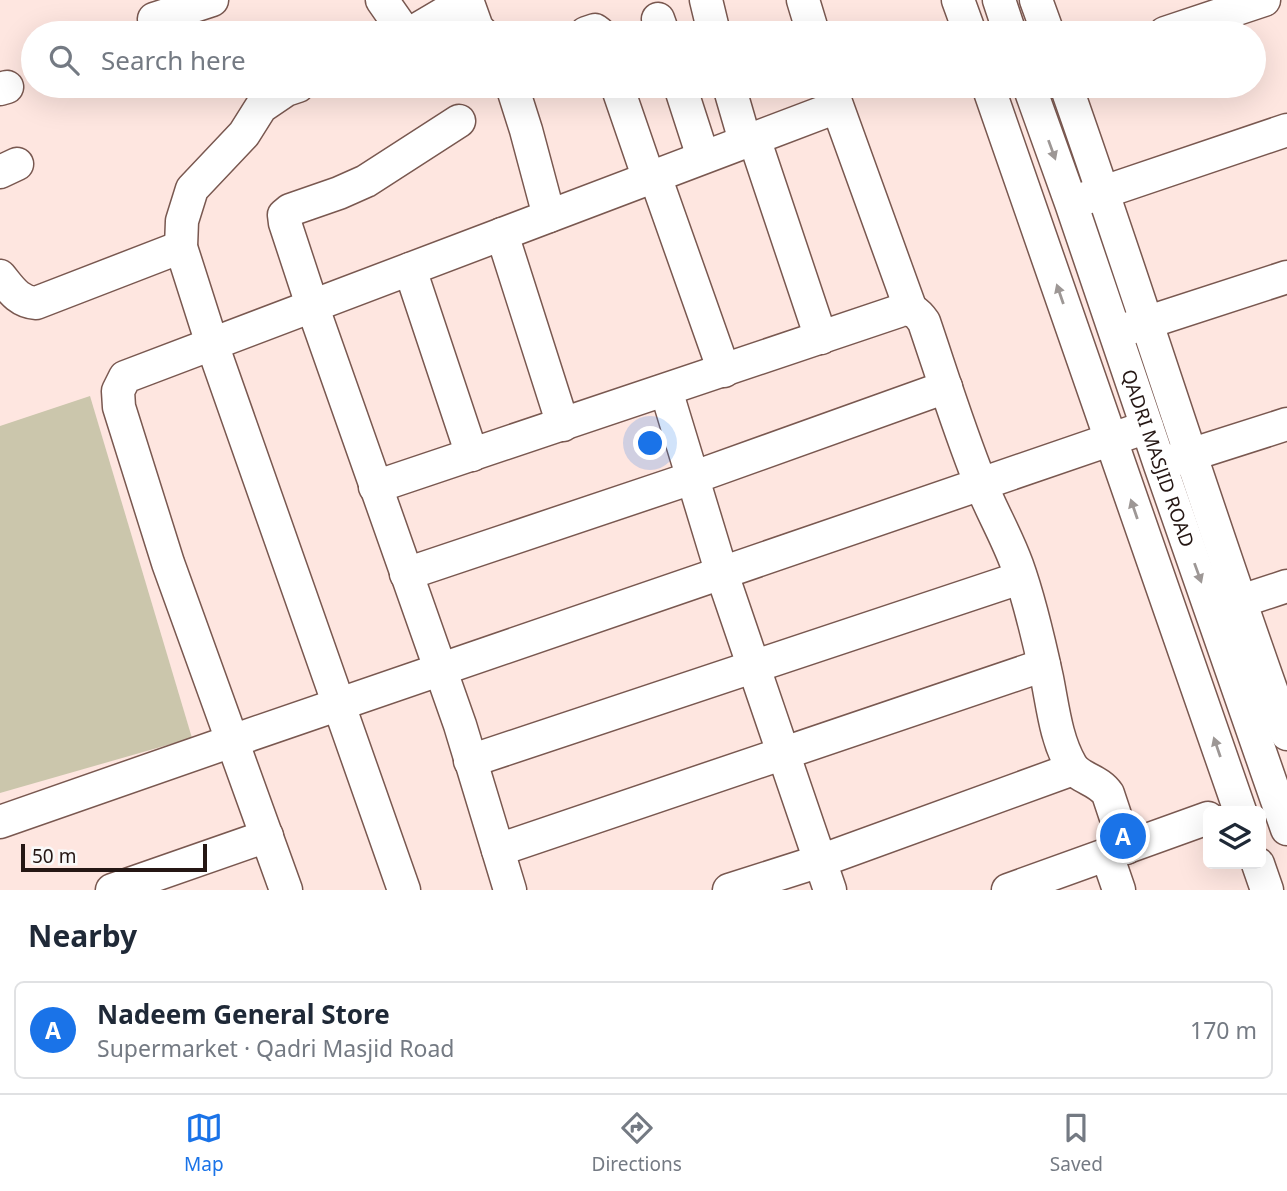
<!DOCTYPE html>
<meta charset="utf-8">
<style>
body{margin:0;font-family:"Noto Sans",sans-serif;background:#f6f6f7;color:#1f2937}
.controls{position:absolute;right:21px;bottom:21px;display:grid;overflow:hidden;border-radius:10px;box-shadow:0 7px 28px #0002}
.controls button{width:63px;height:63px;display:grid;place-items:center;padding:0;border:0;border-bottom:2px solid #e0e1e3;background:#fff;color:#1f2937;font:35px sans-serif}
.scale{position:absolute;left:21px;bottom:18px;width:186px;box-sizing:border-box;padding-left:7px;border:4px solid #251714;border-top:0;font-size:19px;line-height:24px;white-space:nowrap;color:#251714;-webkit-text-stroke:5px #f9f9f9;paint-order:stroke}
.you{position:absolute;left:651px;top:444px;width:24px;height:24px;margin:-18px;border:5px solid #fff;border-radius:50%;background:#1a73e8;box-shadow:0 0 0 10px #1a73e833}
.badge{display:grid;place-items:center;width:46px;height:46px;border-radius:50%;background:#1a73e8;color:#fff;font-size:23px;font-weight:700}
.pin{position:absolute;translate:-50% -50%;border:4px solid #fff;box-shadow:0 2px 7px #0006}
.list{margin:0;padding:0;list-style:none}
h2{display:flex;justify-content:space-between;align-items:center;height:91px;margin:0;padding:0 28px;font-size:30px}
h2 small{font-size:23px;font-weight:400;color:#747a83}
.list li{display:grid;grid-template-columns:46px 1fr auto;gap:21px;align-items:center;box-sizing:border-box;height:98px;margin:0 14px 14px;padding:0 14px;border:2px solid #e0e1e3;border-radius:10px}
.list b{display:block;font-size:26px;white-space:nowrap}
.list p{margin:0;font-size:23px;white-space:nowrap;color:#747a83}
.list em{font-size:23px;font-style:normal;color:#747a83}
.icon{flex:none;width:38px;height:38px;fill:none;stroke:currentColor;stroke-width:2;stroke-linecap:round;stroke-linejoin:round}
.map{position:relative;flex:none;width:1287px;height:890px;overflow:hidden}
.search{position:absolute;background:#fff;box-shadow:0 7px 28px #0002;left:21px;right:21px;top:21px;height:77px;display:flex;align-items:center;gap:18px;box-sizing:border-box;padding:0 24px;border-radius:38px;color:#747a83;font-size:26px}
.sheet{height:203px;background:#fff}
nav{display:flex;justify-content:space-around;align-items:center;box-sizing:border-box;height:98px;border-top:2px solid #e0e1e3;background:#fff;font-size:19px;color:#747a83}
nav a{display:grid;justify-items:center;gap:4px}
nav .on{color:#1a73e8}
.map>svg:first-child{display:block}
</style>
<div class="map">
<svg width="1287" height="890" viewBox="0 0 1287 890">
<rect width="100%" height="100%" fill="#fee6e0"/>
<path fill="#cbc6ac" d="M90,396L192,738L0,793V426Z"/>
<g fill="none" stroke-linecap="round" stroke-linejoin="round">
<defs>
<g id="minor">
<path d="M382,0L405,33"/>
<path d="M467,0L477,28L482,33"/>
<path d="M706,0L714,33"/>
<path d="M803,0L813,33"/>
<path d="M958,0L970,33"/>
<path d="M999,0L1010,33"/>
<path d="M1036,0L1048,33"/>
<path d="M154,19L212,0"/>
<path d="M658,19L663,33"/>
<path d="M411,33L467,0"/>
<path d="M586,33L595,30L599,33"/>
<path d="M1165,33L1264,0"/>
<path d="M298,86L286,90L261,107L244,134L192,189L182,221L181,247L212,344L404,890"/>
<path d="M512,86L526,130L549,216"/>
<path d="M617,86L649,179"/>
<path d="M680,86L703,157"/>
<path d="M729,86L745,141"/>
<path d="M830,86L911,310"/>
<path d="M988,86L1240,811"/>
<path id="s1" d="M1029,86L1071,203L1160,465L1287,829"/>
<path d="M1066,86C1142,301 1209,519 1287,734"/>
<path d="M0,89L7,87"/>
<path d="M459,121L366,181L339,193L290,210L284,215L285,223L312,305L460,725L510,890"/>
<path d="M752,140L756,144L821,338"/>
<path d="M0,172L17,164"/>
<path d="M655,176L724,371"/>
<path d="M1086,198L1287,130"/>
<path d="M502,234L563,425"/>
<path d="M410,269L472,455"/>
<path d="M0,276C10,288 18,302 36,303L181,247"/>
<path d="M1127,329L1287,277"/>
<path d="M666,390L722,574L830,890"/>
<path d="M1171,461L1287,424"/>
<path d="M375,487L902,310C913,309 917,312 924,322C942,375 959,430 980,482C991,510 1007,537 1017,565C1030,601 1039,641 1047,678C1053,708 1056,739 1071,765C1079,779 1098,779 1108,794L1126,848"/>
<path d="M406,574L692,478L946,387"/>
<path d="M1223,607L1287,586"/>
<path d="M470,761L1020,578"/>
<path d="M0,822L232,741L1147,427"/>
<path d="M498,850L1044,665"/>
<path d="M1107,855L1119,890"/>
<path d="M1258,864L1267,890"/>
<path d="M112,890L267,836"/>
<path d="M286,890L168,563L119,407L118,391L125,377L837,107"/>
<path d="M729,890L820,861L1073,769"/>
<path d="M1008,890L1208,818"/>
</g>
</defs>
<use href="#minor" stroke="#795850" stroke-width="35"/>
<use href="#minor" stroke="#fff" stroke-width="32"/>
</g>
<defs><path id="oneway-solid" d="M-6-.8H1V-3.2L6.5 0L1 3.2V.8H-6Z" transform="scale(1.75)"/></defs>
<g fill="#9d9795">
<use href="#oneway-solid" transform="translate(1052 150) rotate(70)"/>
<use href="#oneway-solid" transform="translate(1060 294) rotate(-109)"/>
<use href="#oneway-solid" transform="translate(1134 509) rotate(-109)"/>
<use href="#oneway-solid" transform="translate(1198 573) rotate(70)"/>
<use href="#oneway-solid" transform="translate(1217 747) rotate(-109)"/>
</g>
<g text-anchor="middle" stroke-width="7" stroke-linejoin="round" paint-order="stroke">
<g font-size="19" fill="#251714" stroke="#f9f9f9">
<text dy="7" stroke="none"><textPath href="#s1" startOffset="394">QADRI MASJID ROAD</textPath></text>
</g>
</g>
</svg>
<div class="controls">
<button><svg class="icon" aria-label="layers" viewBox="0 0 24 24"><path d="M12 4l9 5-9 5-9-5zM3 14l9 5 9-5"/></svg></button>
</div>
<div class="scale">50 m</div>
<div class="you"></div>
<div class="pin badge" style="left:1123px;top:836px">A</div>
<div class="search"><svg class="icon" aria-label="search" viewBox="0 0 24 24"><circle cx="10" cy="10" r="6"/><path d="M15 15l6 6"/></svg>Search here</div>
</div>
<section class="sheet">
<h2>Nearby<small></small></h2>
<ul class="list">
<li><span class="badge">A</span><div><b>Nadeem General Store</b><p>Supermarket · Qadri Masjid Road</p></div><em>170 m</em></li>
</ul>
</section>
<nav>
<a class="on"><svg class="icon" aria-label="map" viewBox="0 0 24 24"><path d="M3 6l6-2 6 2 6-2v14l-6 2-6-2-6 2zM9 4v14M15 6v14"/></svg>Map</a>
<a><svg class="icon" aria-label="directions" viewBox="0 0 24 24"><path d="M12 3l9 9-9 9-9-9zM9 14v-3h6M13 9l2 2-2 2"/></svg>Directions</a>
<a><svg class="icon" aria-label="saved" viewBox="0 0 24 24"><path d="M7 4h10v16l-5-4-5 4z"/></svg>Saved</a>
</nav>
